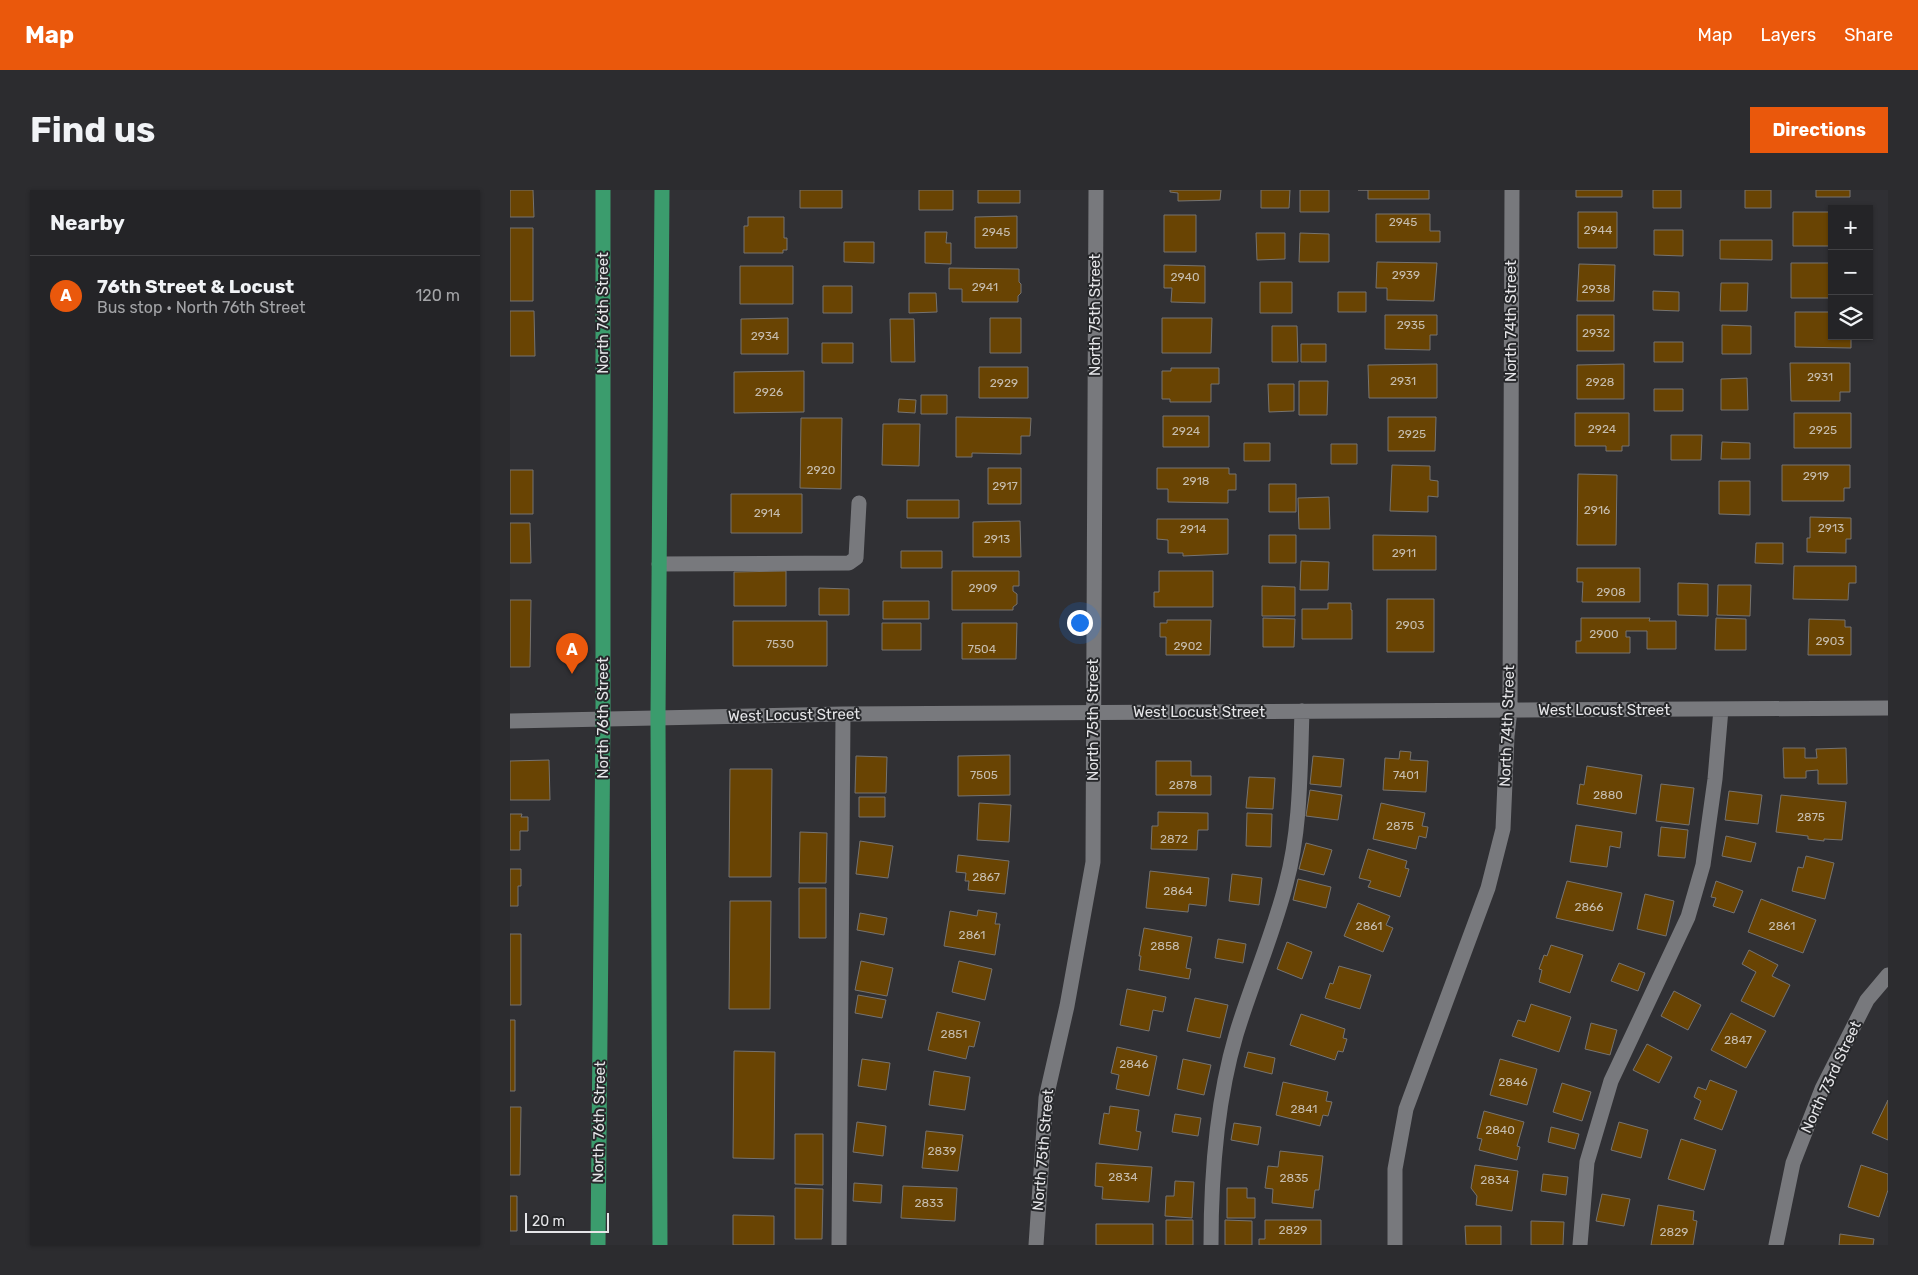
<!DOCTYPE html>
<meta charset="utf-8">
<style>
body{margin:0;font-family:Rubik,sans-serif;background:#2c2c2f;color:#f1f3f6}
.controls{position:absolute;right:15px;top:15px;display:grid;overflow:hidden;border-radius:0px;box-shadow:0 1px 4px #0004}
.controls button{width:45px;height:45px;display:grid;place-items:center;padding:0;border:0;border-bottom:1px solid #414144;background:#242427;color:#f1f3f6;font:25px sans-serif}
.scale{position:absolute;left:15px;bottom:12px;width:84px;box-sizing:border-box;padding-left:5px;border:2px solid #e5e5e8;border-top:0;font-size:14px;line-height:18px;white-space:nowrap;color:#e5e5e8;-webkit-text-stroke:4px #26272a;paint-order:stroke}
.you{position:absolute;left:569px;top:432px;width:18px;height:18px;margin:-12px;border:4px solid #fff;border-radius:50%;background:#1a73e8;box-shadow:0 0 0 8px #1a73e833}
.badge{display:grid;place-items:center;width:32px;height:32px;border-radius:50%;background:#ea580c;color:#fff;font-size:16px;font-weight:700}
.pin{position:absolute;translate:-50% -41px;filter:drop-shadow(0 1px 2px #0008)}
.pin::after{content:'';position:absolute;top:26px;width:18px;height:15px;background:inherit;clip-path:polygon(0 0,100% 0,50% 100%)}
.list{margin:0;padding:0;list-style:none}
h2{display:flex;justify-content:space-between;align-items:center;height:65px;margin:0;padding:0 20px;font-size:21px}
h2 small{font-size:16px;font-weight:400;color:#a3a4a7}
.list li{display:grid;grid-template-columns:32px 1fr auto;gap:15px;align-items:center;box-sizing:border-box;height:80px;padding:0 20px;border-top:1px solid #414144}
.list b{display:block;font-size:19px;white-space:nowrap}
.list p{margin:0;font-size:16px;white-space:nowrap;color:#a3a4a7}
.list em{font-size:16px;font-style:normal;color:#a3a4a7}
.icon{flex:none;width:28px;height:28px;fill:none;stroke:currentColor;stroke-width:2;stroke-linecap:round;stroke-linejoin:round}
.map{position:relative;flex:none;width:1378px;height:1055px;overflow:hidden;border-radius:0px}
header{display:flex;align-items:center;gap:30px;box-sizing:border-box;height:70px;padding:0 25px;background:#ea580c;color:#fff}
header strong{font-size:24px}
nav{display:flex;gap:28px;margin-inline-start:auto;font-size:18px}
.intro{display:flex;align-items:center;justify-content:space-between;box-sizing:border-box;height:120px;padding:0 30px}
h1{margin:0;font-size:35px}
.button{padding:12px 22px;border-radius:0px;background:#ea580c;color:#fff;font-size:18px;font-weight:700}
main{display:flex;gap:30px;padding:0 30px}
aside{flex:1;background:#242427;border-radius:0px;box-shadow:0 1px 4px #0004}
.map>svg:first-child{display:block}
</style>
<header>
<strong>Map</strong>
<nav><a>Map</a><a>Layers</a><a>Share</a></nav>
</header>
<div class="intro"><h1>Find us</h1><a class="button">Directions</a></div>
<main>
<aside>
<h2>Nearby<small></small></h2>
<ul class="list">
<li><span class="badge">A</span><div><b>76th Street &amp; Locust</b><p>Bus stop · North 76th Street</p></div><em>120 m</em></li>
</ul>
</aside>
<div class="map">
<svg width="1378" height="1055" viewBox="0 0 1378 1055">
<rect width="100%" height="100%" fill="#303034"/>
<path fill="#694403" stroke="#767370" d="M0,0H23L24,27H0Z
M290,0H332V18H290Z
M409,0H443V20H409Z
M468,0H510V13H468Z
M660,0H711L710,10L668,11V3L660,2Z
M751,0H780L779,18H751Z
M790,0H819V22H790Z
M848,0H919V9H858V0Z
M1066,0H1112V7H1066Z
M1143,0H1171V18H1143Z
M1235,0H1261V18H1235Z
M1306,0H1340V7H1306Z
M1068,22H1107V58H1068Z
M1283,22H1322V56H1283Z
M866,24H920V41H930V52H866Z
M654,25H686V62H654Z
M507,26V58H465V27Z
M238,27H274V48H277V60H273V63H234V36H238Z
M0,38H23V111H0Z
M1144,40H1173V66L1144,65Z
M415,42H437L436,53H441V74L415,73Z
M746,43H775V69L747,70Z
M790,43L819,44V72H789Z
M1210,50H1262V70L1210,69Z
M334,52H364V73L334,72Z
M867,72L927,73L924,111L877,110V98H866Z
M1281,73H1322V108H1281Z
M1069,74L1105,75L1104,111H1067Z
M654,75L695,76V113L661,112L662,98H654Z
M230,76H283V114H230Z
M439,78L509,79V92L511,94V103L508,106V112H452V99H439Z
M750,92H782V123H750Z
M1211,93H1238L1237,121H1210Z
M313,96H342V123H313Z
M1143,101L1169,102V121L1143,120Z
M828,102H856V122H828Z
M399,103H426L427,122L399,123Z
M0,121H24L25,166H0Z
M1285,122H1322V146H1341V158L1285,157Z
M875,125H927V145H920V160L875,159Z
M1067,125H1104V161H1067Z
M278,128V164H231V129Z
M480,128H511V163H480Z
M652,128H702L701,163H652Z
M380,129H404L405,172H381Z
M1212,135L1241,136V164H1212Z
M762,136H787L788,172H762Z
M1144,152H1173V172H1144Z
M312,153H343V173H312Z
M791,154H816V172H791Z
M1280,173H1340V202H1330V211H1281Z
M927,174V208H859L858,175Z
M1114,174V209H1067V175Z
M469,177H518V208H469Z
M661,178H709V194H701V212H660V209H652V181H661Z
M294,181V222L224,223V182Z
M1237,188L1238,220H1211V189Z
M789,191H818L817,225H789Z
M758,194H784V221L759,222Z
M1144,199H1173V221H1144Z
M411,205H437V224H411Z
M389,209L406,210L405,223L388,222Z
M1065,223H1119V256H1112V261H1096V256H1065Z
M1284,223H1341V258H1284Z
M653,226H699V257H653Z
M446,227L521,228L520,246H511V264L462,263V267H446Z
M878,227H926L925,261H878Z
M291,228H332L331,299L290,298Z
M373,234H410L409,276L372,275Z
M1161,245H1192L1191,270H1161Z
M1212,252L1240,253V269H1211Z
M734,253H760V271H734Z
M821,254H847V274H821Z
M882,275L920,276V290L928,291V307L918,306V322L880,321Z
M1272,275H1340V298H1334V311H1272Z
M478,278H511V314H478Z
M647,278H719V284H726V300H718V313L658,312V299H647Z
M0,280H23V324H0Z
M1068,284L1107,285L1106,355H1067Z
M1209,291H1240V325L1209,324Z
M759,294H786V322H759Z
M221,304H292V343H221Z
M819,307L820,339H789L788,308Z
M397,310H449V328H397Z
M1300,327L1341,328V349H1336V363L1297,362V348H1300Z
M647,329H718V364L673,366V363H658V350L647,349Z
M510,331L511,367H463V332Z
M0,333H20L21,373H0Z
M759,345H786V373H759Z
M863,345L926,346V380H863Z
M1246,353H1273V374L1245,373Z
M391,361H432V378H391Z
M791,371L819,372L818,400H790Z
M1284,376H1346V393H1339L1338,410L1283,409Z
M1067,378H1130V412H1072L1073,392H1067Z
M276,381V416H224V382Z
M442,381H509V396H503V401L507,404V414L503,417V420H442Z
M649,381H703V417H644V402H649Z
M1168,393L1198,394V426L1168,425Z
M1208,395H1241L1240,426L1207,425Z
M752,396L785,397V426H752Z
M309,398L339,399V425H309Z
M877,409H924V462H877Z
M0,410H21L20,477H0Z
M373,411H419V429H373Z
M818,413H841V420H842V449H792V419H818Z
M753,428L785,429L784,457H753Z
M1071,428H1140L1139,431H1166V459H1137V441H1116V447H1120V463H1066V451H1071Z
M1206,428L1236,429V460H1205Z
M1299,429L1335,430V437H1341V465H1298Z
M657,430H701L700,465H656V447H650V433H657Z
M223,431H317V476H223Z
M372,433H411V460H372Z
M452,433H507L506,469H452Z
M1273,558H1295V568H1307L1306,559L1336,558L1337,594H1308V580L1296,581V588H1274Z
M890,561L901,562L900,570L918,571L916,602L873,600L875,568L889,569Z
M500,565V605L448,606V566Z
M346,566L377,567L376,603H345Z
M803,566L834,569L831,597L800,594Z
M39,570L40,610H0V571Z
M646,571H681V586H701V605H646Z
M1077,576L1132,585L1126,624L1067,614L1070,594L1074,595Z
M220,579H262L261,687H219Z
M739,587L765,588L763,619L736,618Z
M1151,594L1184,598L1179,635L1146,631Z
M800,600L832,605L828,630L796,626Z
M1219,601L1252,605L1248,634L1215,630Z
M1271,605L1336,612L1332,650L1314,649V651L1298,649V646L1266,642Z
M349,607H375V627H349Z
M469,613L501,615L499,652L467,650Z
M871,613L915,623L912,636L918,637L916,648L909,646L906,659L863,649Z
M648,622L698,623V640H688L687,660L641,659L642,636H648Z
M737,623L762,624L761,657L736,656Z
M0,624H12L11,627H18V641H10V660H0Z
M1066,635L1112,642L1110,658L1100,656L1097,677L1060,672Z
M1151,637L1178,640L1175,668L1148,666Z
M290,642L317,643L316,693H289Z
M1216,646L1246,653L1241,672L1212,666Z
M350,651L383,656L378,688L346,684Z
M796,653L822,660L814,685L789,679Z
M858,659L897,671L895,678L899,679L890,707L858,697L861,691L849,688Z
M448,665L499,671L495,704L458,700L459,691H455L456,683L446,682Z
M1296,666L1324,673L1315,709L1282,701L1288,677L1293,678Z
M0,679H11V696H8V716H0Z
M640,681L699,688L696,716L679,714L678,722L636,718Z
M722,684L752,688L749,715L719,711Z
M788,689L821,697L816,718L783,710Z
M1057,691L1112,703L1103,741L1046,728Z
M1206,691L1233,701L1224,723L1203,716L1206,708L1201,707Z
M289,698H316V748H289Z
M1135,704L1164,711L1156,746L1127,739Z
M1251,709L1306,730L1293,763L1238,742Z
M220,711H261L260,819H219Z
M848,713L880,726L876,735L883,738L873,762L834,746Z
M468,720L487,723L485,734H490L485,765L434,756L440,721L467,726Z
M350,723L377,728L374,745L347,740Z
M634,738L682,747L676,778L681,779L679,789L629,780L631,766H629Z
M0,744H11V815H0Z
M708,749L736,754L733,773L705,768Z
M777,752L802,762L792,789L767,779Z
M1041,755L1073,765L1060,803L1029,792L1032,780L1029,779L1034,765L1037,766Z
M1239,760L1268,775L1262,786L1280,795L1264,827L1231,811L1246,782L1232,774Z
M351,771L383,778L377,806L345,800Z
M449,771L482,779L475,810L442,802Z
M1109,773L1135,783L1128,801L1101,791Z
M829,776L861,785L850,819L815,808L820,793L823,794Z
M617,799L656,807L653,822L643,820L639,841L610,835Z
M1164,801L1191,815L1178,840L1151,826Z
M348,805L376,810L372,828L345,823Z
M685,808L718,815L710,848L677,841Z
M1021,814L1061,827L1049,862L1002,846L1008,830L1015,832Z
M427,822L470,832L464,857L459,856L456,869L418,860Z
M1221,823L1256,841L1236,878L1201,860Z
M791,824L835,839L833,848L837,849L833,862L828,861L825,870L780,855Z
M0,830H5V901H0Z
M1081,833L1107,840L1100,865L1075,859Z
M1137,854L1162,867L1149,893L1123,880Z
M607,857L647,866L639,906L606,899L609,885L601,883Z
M224,861L265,862L264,969L223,968Z
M738,862L765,868L762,884L734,877Z
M352,869L380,873L376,900L348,896Z
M673,869L701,875L694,905L667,899Z
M990,869L1027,879L1017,915L980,905Z
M424,881L460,887L455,920L419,915Z
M1200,890L1227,901L1212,940L1184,929L1191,911L1184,907L1188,897L1196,900Z
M773,892L818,902L816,911L822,912L818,926L813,925L810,936L766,925Z
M1052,893L1081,902L1072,931L1043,922Z
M1378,910V950L1362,943Z
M600,916L629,920L626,941L631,942L628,960L589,954L594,923L599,924Z
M0,917H11L10,985H0Z
M974,921L1014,932L1007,956L1010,957L1007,970L969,960L972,949L967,948Z
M665,924L691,928L688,946L662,942Z
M347,932L376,936L373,966L343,962Z
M1109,932L1138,940L1131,968L1101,960Z
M724,933L751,937L748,955L721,950Z
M1041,937L1069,944L1065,959L1038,952Z
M416,941L453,945L448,981L412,978Z
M285,944H313V995L285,994Z
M1171,949L1206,960L1194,1000L1158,989Z
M770,961L813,966L809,1000H805L803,1018L762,1013L763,999L755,998L758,976L768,977Z
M586,973L642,977L639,1012L592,1009L593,997L585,996Z
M965,975L1008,981L1002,1021L966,1015L967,1006L961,998Z
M1351,975L1378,984V1000L1369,1027L1338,1017Z
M1033,984L1058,987L1056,1005L1031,1001Z
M665,991L684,992L682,1028L655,1026L656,1006H664Z
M344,993L372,995L371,1013L343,1011Z
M393,996L447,998L445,1031L391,1028Z
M285,998L313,999L312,1049H285Z
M717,998H737V1008H745V1028H717Z
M1092,1004L1120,1009L1114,1036L1086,1031Z
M0,1006H7V1041H0Z
M1148,1015L1184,1021L1183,1030L1187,1031L1183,1055H1141Z
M223,1025L264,1026V1055H223Z
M656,1030H683V1055H656Z
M715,1030L742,1031V1055H715Z
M755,1030H811V1055H749V1049H755Z
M1021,1031L1054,1032L1053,1055H1021Z
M586,1034H643V1055H586Z
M955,1036H991V1055H956Z
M1330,1044L1364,1049L1363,1055H1329Z"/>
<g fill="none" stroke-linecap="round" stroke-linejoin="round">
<path stroke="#78797d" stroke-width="15" d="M149,374L339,373L346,368L349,313
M0,531L333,524L1378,518
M329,1055L333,524
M526,1055L536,908L557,816L583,672L586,0
M701,1055C701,985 706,913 726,845C741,795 763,745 776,694C791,638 790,579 792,521
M885,1055V979L896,919L978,698L993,639L997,546L1000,520L1002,0
M1070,1055L1077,972L1101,891L1178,727L1193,675L1205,589L1211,519
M1266,1055L1283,973L1312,899L1357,810L1378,785"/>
<path stroke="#3b9c6d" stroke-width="15" d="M88,1055L93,529V0
M150,1055L148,527L152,0"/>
</g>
<g text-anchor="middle" stroke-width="4" stroke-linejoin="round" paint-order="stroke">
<g font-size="12" fill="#c6bdaf">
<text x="893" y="36">2945</text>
<text x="1088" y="44">2944</text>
<text x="486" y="46">2945</text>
<text x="896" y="89">2939</text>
<text x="675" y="91">2940</text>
<text x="475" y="101">2941</text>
<text x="1086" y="103">2938</text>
<text x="901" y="139">2935</text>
<text x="1086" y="147">2932</text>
<text x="255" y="150">2934</text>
<text x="1310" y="191">2931</text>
<text x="893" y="195">2931</text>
<text x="1090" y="196">2928</text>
<text x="494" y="197">2929</text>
<text x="259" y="206">2926</text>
<text x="1092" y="243">2924</text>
<text x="1313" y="244">2925</text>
<text x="676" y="245">2924</text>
<text x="902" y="248">2925</text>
<text x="311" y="284">2920</text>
<text x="1306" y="290">2919</text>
<text x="686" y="295">2918</text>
<text x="495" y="300">2917</text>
<text x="1087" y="324">2916</text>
<text x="257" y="327">2914</text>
<text x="1321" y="342">2913</text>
<text x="683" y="343">2914</text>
<text x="487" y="353">2913</text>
<text x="894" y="367">2911</text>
<text x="473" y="402">2909</text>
<text x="1101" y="406">2908</text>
<text x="900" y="439">2903</text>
<text x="1094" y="448">2900</text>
<text x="1320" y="455">2903</text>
<text x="270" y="458">7530</text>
<text x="678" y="460">2902</text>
<text x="472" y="463">7504</text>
<text x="474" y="589">7505</text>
<text x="896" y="589">7401</text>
<text x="673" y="599">2878</text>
<text x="1098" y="609">2880</text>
<text x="1301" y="631">2875</text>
<text x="890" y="640">2875</text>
<text x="664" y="653">2872</text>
<text x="476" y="691">2867</text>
<text x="668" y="705">2864</text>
<text x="1079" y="721">2866</text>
<text x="859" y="740">2861</text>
<text x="1272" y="740">2861</text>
<text x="462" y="749">2861</text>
<text x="655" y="760">2858</text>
<text x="444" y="848">2851</text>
<text x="1228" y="854">2847</text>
<text x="624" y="878">2846</text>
<text x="1003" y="896">2846</text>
<text x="794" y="923">2841</text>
<text x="990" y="944">2840</text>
<text x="432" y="965">2839</text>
<text x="613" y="991">2834</text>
<text x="784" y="992">2835</text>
<text x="985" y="994">2834</text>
<text x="419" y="1017">2833</text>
<text x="783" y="1044">2829</text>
<text x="1164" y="1046">2829</text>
</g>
<g font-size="15" fill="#e5e5e8" stroke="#26272a">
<text transform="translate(93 123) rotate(-90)" y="5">North 76th Street</text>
<text transform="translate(585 125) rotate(-90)" y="5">North 75th Street</text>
<text transform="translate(1001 131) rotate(-90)" y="5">North 74th Street</text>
<text x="1094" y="525">West Locust Street</text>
<text x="689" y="527">West Locust Street</text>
<text transform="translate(284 525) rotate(-1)" y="5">West Locust Street</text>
<text transform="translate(93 528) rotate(-90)" y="5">North 76th Street</text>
<text transform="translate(583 530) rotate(-90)" y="5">North 75th Street</text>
<text transform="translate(997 536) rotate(-88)" y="5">North 74th Street</text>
<text transform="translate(1321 887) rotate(-65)" y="5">North 73rd Street</text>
<text transform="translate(89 932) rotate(-89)" y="5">North 76th Street</text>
<text transform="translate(533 960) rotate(-85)" y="5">North 75th Street</text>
</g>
</g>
</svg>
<div class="controls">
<button>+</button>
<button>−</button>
<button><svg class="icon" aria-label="layers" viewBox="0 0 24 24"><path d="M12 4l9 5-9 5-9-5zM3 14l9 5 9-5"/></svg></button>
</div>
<div class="scale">20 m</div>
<div class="you"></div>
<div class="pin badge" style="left:62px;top:484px">A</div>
</div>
</main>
